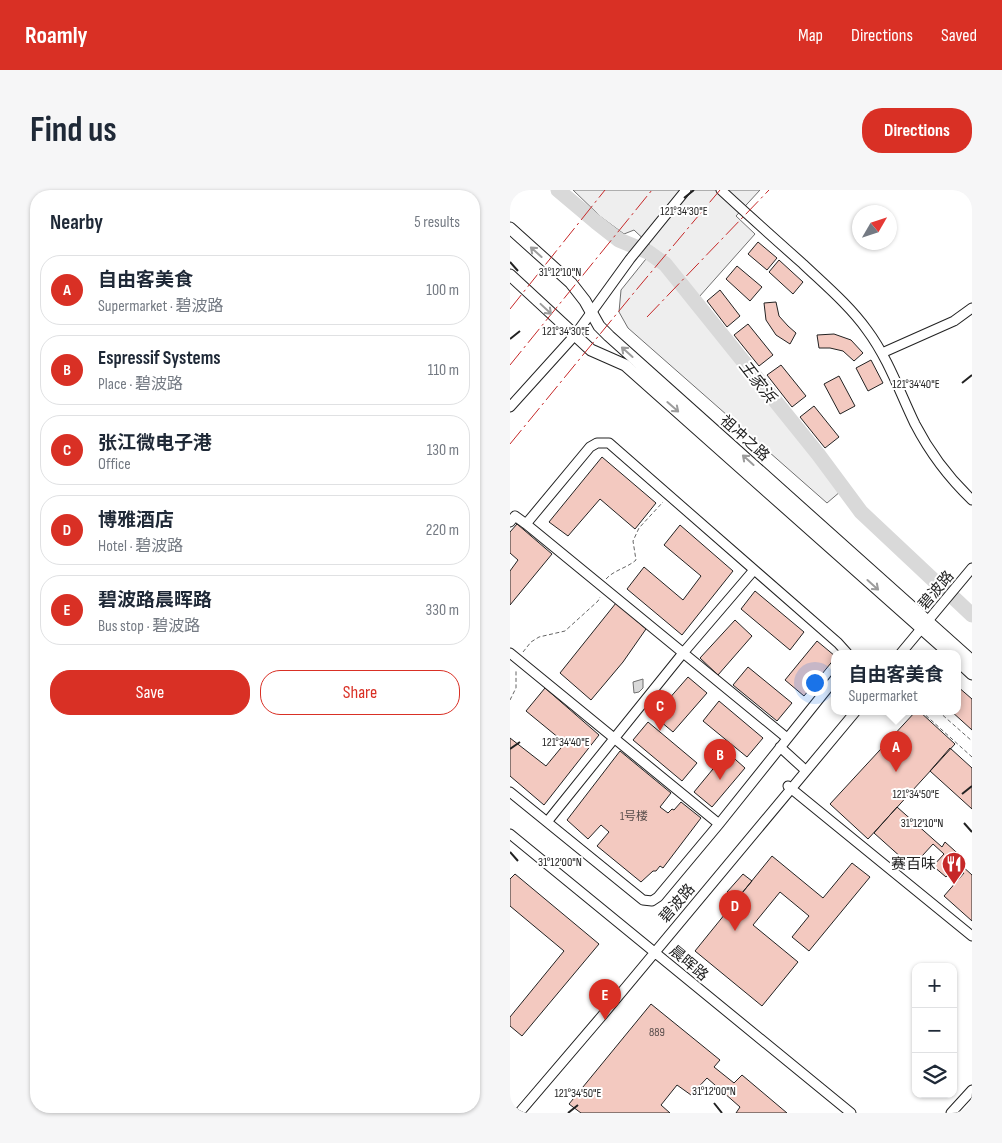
<!DOCTYPE html>
<meta charset="utf-8">
<style>
body{margin:0;font-family:"Sofia Sans Condensed","Noto Sans SC",sans-serif;background:#f6f6f7;color:#1f2937}
.controls{position:absolute;right:15px;bottom:15px;display:grid;overflow:hidden;border-radius:10px;box-shadow:0 1px 4px #0004}
.controls button{width:45px;height:45px;display:grid;place-items:center;padding:0;border:0;border-bottom:1px solid #e0e1e3;background:#fff;color:#1f2937;font:25px sans-serif}
.compass{position:absolute;left:342px;top:15px;width:45px;height:45px;border-radius:50%;background:#fff;box-shadow:0 1px 4px #0004;rotate:51deg}
.you{position:absolute;left:304px;top:492px;width:18px;height:18px;margin:-12px;border:4px solid #fff;border-radius:50%;background:#1a73e8;box-shadow:0 0 0 8px #1a73e833}
.badge{display:grid;place-items:center;width:32px;height:32px;border-radius:50%;background:#d93025;color:#fff;font-size:16px;font-weight:700}
.pin{position:absolute;translate:-50% -41px;filter:drop-shadow(0 1px 2px #0008)}
.pin::after{content:'';position:absolute;top:26px;width:18px;height:15px;background:inherit;clip-path:polygon(0 0,100% 0,50% 100%)}
.popup{position:absolute;left:321px;top:460px;width:130px;height:65px;box-sizing:border-box;display:grid;place-content:center;border-radius:10px;background:#fff;filter:drop-shadow(0 1px 4px #0005);font-size:16px;white-space:nowrap;color:#747a83}
.popup b{font-size:19px;color:#1f2937}
.popup::after{content:'';position:absolute;left:50%;top:100%;margin-left:-10px;border:10px solid transparent;border-top-color:#fff}
.list{margin:0;padding:0;list-style:none}
h2{display:flex;justify-content:space-between;align-items:center;height:65px;margin:0;padding:0 20px;font-size:21px}
h2 small{font-size:16px;font-weight:400;color:#747a83}
.list li{display:grid;grid-template-columns:32px 1fr auto;gap:15px;align-items:center;box-sizing:border-box;height:70px;margin:0 10px 10px;padding:0 10px;border:1px solid #e0e1e3;border-radius:20px}
.list b{display:block;font-size:19px;white-space:nowrap}
.list p{margin:0;font-size:16px;white-space:nowrap;color:#747a83}
.list em{font-size:16px;font-style:normal;color:#747a83}
.actions{display:flex;gap:10px;padding:15px 20px}
.actions a{flex:1;padding:11px 0;border:1px solid #d93025;border-radius:20px;text-align:center;font-size:18px;color:#d93025}
.actions .main{background:#d93025;color:#fff}
.icon{flex:none;width:28px;height:28px;fill:none;stroke:currentColor;stroke-width:2;stroke-linecap:round;stroke-linejoin:round}
.map{position:relative;flex:none;width:462px;height:923px;overflow:hidden;border-radius:20px}
header{display:flex;align-items:center;gap:30px;box-sizing:border-box;height:70px;padding:0 25px;background:#d93025;color:#fff}
header strong{font-size:24px}
nav{display:flex;gap:28px;margin-inline-start:auto;font-size:18px}
.intro{display:flex;align-items:center;justify-content:space-between;box-sizing:border-box;height:120px;padding:0 30px}
h1{margin:0;font-size:35px}
.button{padding:12px 22px;border-radius:20px;background:#d93025;color:#fff;font-size:18px;font-weight:700}
main{display:flex;gap:30px;padding:0 30px}
aside{flex:1;background:#fff;border-radius:20px;box-shadow:0 1px 4px #0004}
.map>svg:first-child{display:block}
</style>
<header>
<strong>Roamly</strong>
<nav><a>Map</a><a>Directions</a><a>Saved</a></nav>
</header>
<div class="intro"><h1>Find us</h1><a class="button">Directions</a></div>
<main>
<aside>
<h2>Nearby<small>5 results</small></h2>
<ul class="list">
<li><span class="badge">A</span><div><b>自由客美食</b><p>Supermarket · 碧波路</p></div><em>100 m</em></li>
<li><span class="badge">B</span><div><b>Espressif Systems</b><p>Place · 碧波路</p></div><em>110 m</em></li>
<li><span class="badge">C</span><div><b>张江微电子港</b><p>Office</p></div><em>130 m</em></li>
<li><span class="badge">D</span><div><b>博雅酒店</b><p>Hotel · 碧波路</p></div><em>220 m</em></li>
<li><span class="badge">E</span><div><b>碧波路晨晖路</b><p>Bus stop · 碧波路</p></div><em>330 m</em></li>
</ul>
<div class="actions"><a class="main">Save</a><a>Share</a></div>
</aside>
<div class="map">
<svg width="462" height="923" viewBox="0 0 462 923">
<rect width="100%" height="100%" fill="#fff"/>
<path fill="#eee" stroke="#6f6f6f" d="M63,0H250L226,26L245,44L189,107L338,295L317,313L118,138L109,122L111,100L144,59L124,40L114,44L91,27Z"/>
<path fill="#d9d9d9" stroke="#6f6f6f" d="M133,489V498L129,502L124,503L123,492Z"/>
<g fill="none" stroke-linecap="round" stroke-linejoin="round">
<path stroke="#d9d9d9" stroke-width="15" d="M48,0L86,32L109,50L138,62L155,74L308,264L351,322L434,400
M445,409L462,425"/>
</g>
<path fill="#f3c9c0" stroke="#222" d="M248,52L267,68L257,80L238,64Z
M269,70L293,92L283,104L259,82Z
M227,76L252,97L240,111L216,89Z
M210,100L230,126L217,137L197,111Z
M266,112L269,126L278,136L286,143L280,154L266,145L256,130L254,113Z
M238,134L263,165L249,176L224,145Z
M324,144L341,150L353,163L344,171L333,161L320,158H309L307,145Z
M361,170L373,193L358,201L346,178Z
M271,175L296,206L282,217L257,185Z
M329,186L345,216L330,224L314,194Z
M304,216L329,247L315,258L290,227Z
M92,267L146,313L125,339L90,309L58,346L39,332Z
M7,334L42,364L0,415V381L8,370L0,363V342Z
M170,335L223,381L172,445L117,399L134,377L173,410L191,386L154,355Z
M245,401L294,442L280,460L231,419Z
M106,413L136,439L113,472L81,510L50,483Z
M225,430L242,446L208,485L190,468Z
M307,451L325,466V468L294,506L275,490Z
M238,477L282,513L267,531L223,495Z
M178,487L197,503L163,542L144,526Z
M447,496L462,509V540L441,521H447Z
M35,498L89,545L34,615L0,586V548L36,576L55,553L16,521Z
M209,511L253,548L237,567L193,531Z
M406,521H409L445,554L358,649L320,614Z
M138,532L187,573L172,591L123,550Z
M440,558L462,578V619L420,581Z
M110,561L161,603L150,617L158,623L162,619L164,620L171,612L191,628L153,678L150,676L146,681H143L131,692L87,656L99,642L91,635L78,649L57,630Z
M217,562L235,578L202,617L184,602Z
M387,617L432,657L435,652L455,670L451,675L462,685V731L434,706L454,683L446,676L436,687L423,676L434,664L423,654L402,677L364,643Z
M262,666L313,708L342,673L360,687L299,761L282,747L299,726L270,702L243,735L288,772L252,816L185,761Z
M5,684L89,754L12,846L0,836V827L54,761L0,716V689Z
M233,684L242,691L227,709L217,702Z
M141,814L210,870L204,877L224,893L232,885L277,923H226L230,917L197,888L181,905L167,895L151,915L160,923H71L59,914Z"/>
<g fill="none" stroke-linecap="round" stroke-linejoin="round">
<defs>
<path id="minor" d="M211,0C238,25 266,50 293,74C315,95 339,115 357,140C378,168 390,203 405,234C420,263 439,288 462,310
M372,163L444,131L462,118
M0,217L65,145L120,69L176,0
M0,332L5,326L16,334
M0,463L209,634
M391,463L462,378
M277,548L16,334L80,257L87,253H99L328,453L337,463
M270,557L293,578
M278,596L462,746
M0,602L133,710L142,711L148,707L209,634L325,489
M37,632L173,463L244,380
M0,644L341,923
M9,923L91,827L346,521
M441,923L462,900"/>
<path id="major" d="M0,38L61,93L75,111L89,136L99,146L462,471
M0,85L81,160L115,175L439,463
M447,470L462,484"/>
</defs>
<use href="#minor" stroke="#222" stroke-width="11"/>
<use href="#major" stroke="#222" stroke-width="13"/>
<path stroke="#646464" stroke-width="1" stroke-dasharray="4 2.5" stroke-linecap="butt" d="M96,389C104,380 117,378 126,370L123,351L129,338L153,312
M13,462L21,452L29,447L55,441L88,411L90,407
M0,510L6,498V480
M411,521L462,567
M428,521L462,551"/>
<use href="#minor" stroke="#fff" stroke-width="9"/>
<use href="#major" stroke="#fff" stroke-width="11"/>
<path stroke="#c62828" stroke-width="1" stroke-dasharray="18 4 2.5 4" stroke-linecap="butt" d="M0,119L95,0
M137,127L259,0
M0,175L142,0
M0,254L127,99L210,0"/>
</g>
<defs><path id="oneway-shaft" d="M-6 0H5M1.5-3L5.5 0L1.5 3" fill="none" stroke-width="1.6" stroke-linecap="round" stroke-linejoin="round" transform="scale(1.25)"/></defs>
<g stroke="#9c9c9c">
<use href="#oneway-shaft" transform="translate(26 62) rotate(-138)"/>
<use href="#oneway-shaft" transform="translate(36 119) rotate(43)"/>
<use href="#oneway-shaft" transform="translate(117 162) rotate(-138)"/>
<use href="#oneway-shaft" transform="translate(163 217) rotate(41)"/>
<use href="#oneway-shaft" transform="translate(238 270) rotate(-138)"/>
<use href="#oneway-shaft" transform="translate(363 395) rotate(42)"/>
</g>
<path fill="none" stroke="#222" stroke-width="2" d="M174,8L184,0M0,72L8,81M0,149L10,141M452,193L462,185M0,559L10,552M452,604L462,596M454,633L462,642M0,662L8,671M204,913L212,923M58,923L68,915"/>
<defs>
<symbol id="restaurant-pin" viewBox="-11 -11 22 30"><path d="M0 17L-7.5 6A9.5 9.5 0 1 1 7.5 6Z" fill="#c62828" stroke="#fff"/><path d="M-5-6h1v4h1v-4h1v4h1v-4h1v5L-1.5 .5V6h-2V.5L-5-1ZM5-6V6H3V1.5H1.5Q1.5-4 5-6Z" fill="#fff"/></symbol>
</defs>
<g fill-rule="evenodd">
<use href="#restaurant-pin" x="430" y="660" width="28" height="38"/>
</g>
<g text-anchor="middle" stroke-width="4" stroke-linejoin="round" paint-order="stroke">
<g font-size="12" fill="#564c4a">
<text x="124" y="630">1号楼</text>
<text x="147" y="846">889</text>
</g>
<g font-size="15" fill="#222" stroke="#fff">
<text transform="translate(235 248) rotate(42)" y="5">祖冲之路</text>
<text transform="translate(426 400) rotate(-50)" y="5">碧波路</text>
<text transform="translate(167 713) rotate(-50)" y="5">碧波路</text>
<text transform="translate(179 773) rotate(40)" y="5">晨晖路</text>
</g>
<g font-size="15" fill="#222" stroke="#fff" text-anchor="end">
<text x="426" y="679">赛百味</text>
</g>
<g font-size="16" font-style="italic" fill="#222" stroke="#fff">
<text transform="translate(248 191) rotate(52)" y="6">王家浜</text>
</g>
</g>
<g font-size="12" text-anchor="middle" fill="#222" stroke="#fff" stroke-width="4" stroke-linejoin="round" paint-order="stroke">
<text x="174" y="25">121°34'30"E</text>
<text x="50" y="86">31°12'10"N</text>
<text x="56" y="145">121°34'30"E</text>
<text x="406" y="198">121°34'40"E</text>
<text x="56" y="556">121°34'40"E</text>
<text x="406" y="608">121°34'50"E</text>
<text x="412" y="637">31°12'10"N</text>
<text x="50" y="676">31°12'00"N</text>
<text x="204" y="905">31°12'00"N</text>
<text x="68" y="907">121°34'50"E</text>
</g>
</svg>
<div class="controls">
<button>+</button>
<button>−</button>
<button><svg class="icon" aria-label="layers" viewBox="0 0 24 24"><path d="M12 4l9 5-9 5-9-5zM3 14l9 5 9-5"/></svg></button>
</div>
<svg class="compass" viewBox="-18 -18 36 36"><path d="M0-13l5 13h-10z" fill="#e53935"/><path d="M0 13l5-13h-10z" fill="#747a83"/></svg>
<div class="you"></div>
<div class="pin badge" style="left:386px;top:582px">A</div>
<div class="popup"><b>自由客美食</b>Supermarket</div>
<div class="pin badge" style="left:210px;top:590px">B</div>
<div class="pin badge" style="left:150px;top:541px">C</div>
<div class="pin badge" style="left:225px;top:741px">D</div>
<div class="pin badge" style="left:95px;top:830px">E</div>
</div>
</main>
